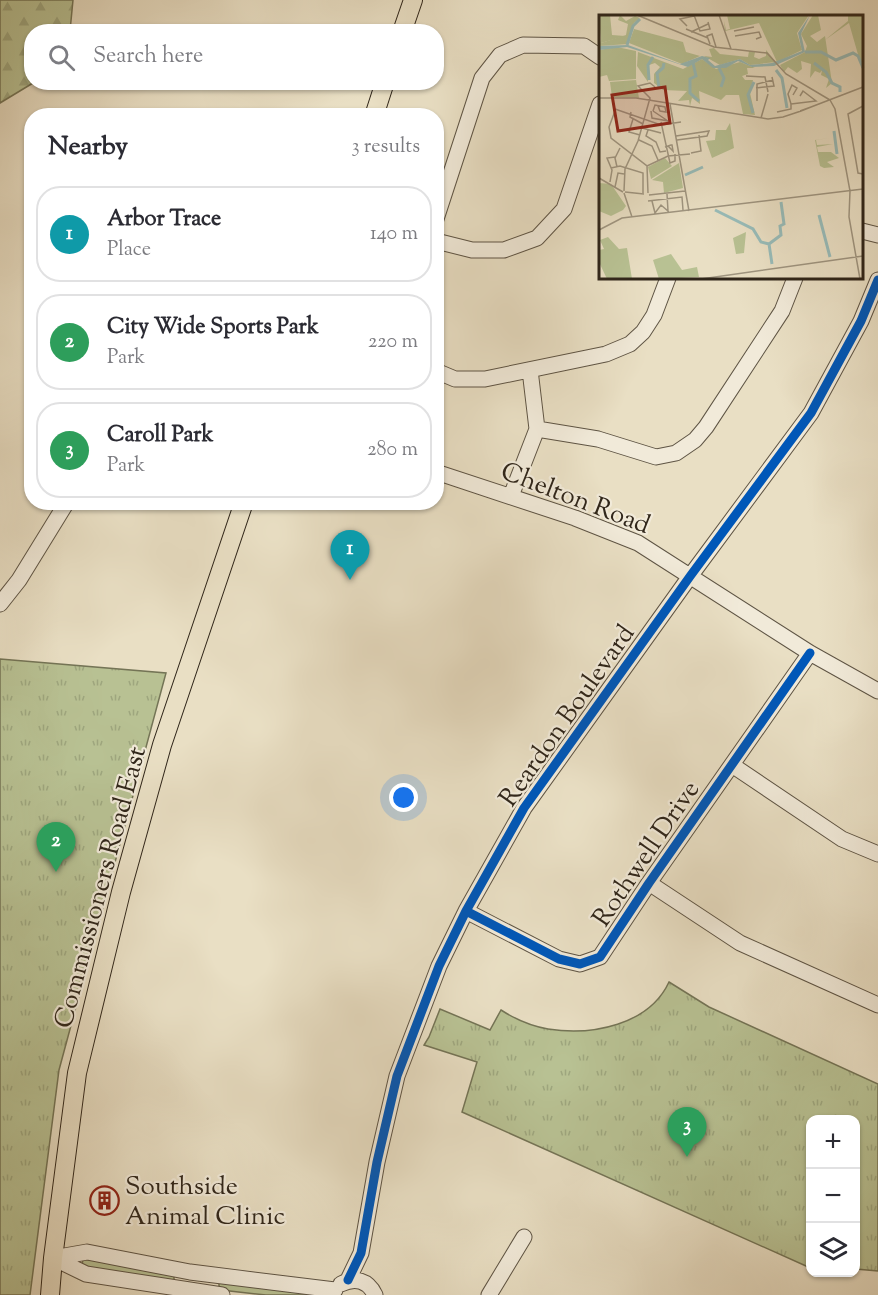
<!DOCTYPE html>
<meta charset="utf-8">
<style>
body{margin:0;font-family:"Sorts Mill Goudy",serif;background:#f7f7f7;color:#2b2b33}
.controls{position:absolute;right:18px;bottom:18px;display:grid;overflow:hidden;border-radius:12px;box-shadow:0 2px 4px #0004}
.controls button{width:54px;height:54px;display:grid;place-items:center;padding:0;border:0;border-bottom:2px solid #e1e1e2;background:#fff;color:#2b2b33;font:30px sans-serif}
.you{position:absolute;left:404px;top:798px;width:21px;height:21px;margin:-15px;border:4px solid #fff;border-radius:50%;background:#1a73e8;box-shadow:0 0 0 9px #1a73e833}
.badge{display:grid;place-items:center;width:39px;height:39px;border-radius:50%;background:#8f2418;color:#fff;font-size:20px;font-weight:700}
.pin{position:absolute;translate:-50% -50px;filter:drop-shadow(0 2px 3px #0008)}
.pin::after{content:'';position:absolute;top:32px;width:21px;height:18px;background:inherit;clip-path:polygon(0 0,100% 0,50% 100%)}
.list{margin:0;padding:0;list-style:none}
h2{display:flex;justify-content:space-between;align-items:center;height:78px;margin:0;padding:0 24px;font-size:26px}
h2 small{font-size:20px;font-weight:400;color:#7c7c81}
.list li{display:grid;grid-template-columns:39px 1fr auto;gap:18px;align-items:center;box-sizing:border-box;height:96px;margin:0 12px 12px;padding:0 12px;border:2px solid #e1e1e2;border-radius:24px}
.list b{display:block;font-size:22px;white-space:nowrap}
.list p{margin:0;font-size:20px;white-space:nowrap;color:#7c7c81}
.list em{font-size:20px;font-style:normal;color:#7c7c81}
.icon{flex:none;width:33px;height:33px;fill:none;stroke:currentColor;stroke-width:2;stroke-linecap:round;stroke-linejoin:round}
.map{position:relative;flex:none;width:878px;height:1295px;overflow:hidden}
.search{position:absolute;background:#fff;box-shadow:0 2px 4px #0004;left:24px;top:24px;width:420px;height:66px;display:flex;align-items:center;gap:15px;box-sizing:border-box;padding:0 21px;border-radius:24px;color:#7c7c81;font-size:22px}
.panel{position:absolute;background:#fff;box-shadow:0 2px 4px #0004;left:24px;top:108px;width:420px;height:402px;border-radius:24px}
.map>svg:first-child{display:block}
</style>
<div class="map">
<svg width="878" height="1295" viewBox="0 0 878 1295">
<defs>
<pattern id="forest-firs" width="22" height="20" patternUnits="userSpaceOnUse" patternTransform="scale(1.5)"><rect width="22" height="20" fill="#b8c193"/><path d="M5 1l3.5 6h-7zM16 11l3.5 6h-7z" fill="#9ea67e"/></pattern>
<pattern id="park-tufts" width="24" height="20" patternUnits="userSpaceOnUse" patternTransform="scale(1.5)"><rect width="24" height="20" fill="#b8c193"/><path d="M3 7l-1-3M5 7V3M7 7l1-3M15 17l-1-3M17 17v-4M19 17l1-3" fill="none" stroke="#9ea67e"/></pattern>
</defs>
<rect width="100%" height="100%" fill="#e9dfc4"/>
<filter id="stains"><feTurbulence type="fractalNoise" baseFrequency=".00333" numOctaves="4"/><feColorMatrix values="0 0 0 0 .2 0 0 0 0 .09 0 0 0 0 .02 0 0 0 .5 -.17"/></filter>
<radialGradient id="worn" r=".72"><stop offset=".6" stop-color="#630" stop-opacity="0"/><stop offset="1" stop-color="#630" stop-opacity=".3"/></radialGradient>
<path fill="#b8c193" stroke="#747456" stroke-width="1.5" d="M86,1259L174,1276V1280L170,1281L86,1267L82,1264L83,1260Z
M219,1282L328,1295H266L221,1290L219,1288Z"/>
<path fill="url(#forest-firs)" stroke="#747456" stroke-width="1.5" d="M0,0H73L70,31L32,32V82L33,83L0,103Z"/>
<path fill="url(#park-tufts)" stroke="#747456" stroke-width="1.5" d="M0,659L166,673L59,1070L30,1295H0Z
M669,982L709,1007L878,1084V1271L856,1269V1120H810V1267L806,1266L462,1112L477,1062L424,1045L429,1037L440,1009L490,1030L501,1010C515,1019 531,1026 548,1029C592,1036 649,1025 669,982Z"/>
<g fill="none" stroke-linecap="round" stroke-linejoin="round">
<defs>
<path id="minor" d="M436,219L482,78L500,55L523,45L584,46L600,57
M862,231L878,235
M436,241L472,250H504L537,238L564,209L600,104
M436,371L455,379H485L606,354L630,344L643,332L654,315L668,278
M537,429L598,439L656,457L676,453L695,440L706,427L782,311L795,278
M436,472L575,518L638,543L810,653L878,691
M511,496L537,429L530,370
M0,604L19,580L67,502
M732,765L842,839L878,854
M649,883L740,943L878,1005
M466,911L559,959L580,964L600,957L649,883L810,653
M53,1258L87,1252L190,1272L335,1290
M53,1258L86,1274L222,1295
M348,1280L361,1253L377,1162L397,1076L439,966L466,911L524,808L691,575L811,413L861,321L878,280
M341,1284C355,1277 368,1280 375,1295
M489,1295L524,1237"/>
<path id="major" d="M402,32L413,0
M374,116L385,82
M50,1295L53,1258L77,1073L121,892L162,745L244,502"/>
</defs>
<use href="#minor" stroke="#5e5444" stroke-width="17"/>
<use href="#major" stroke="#30261a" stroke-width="20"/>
<use href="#minor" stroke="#f1ead9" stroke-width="15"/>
<use href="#major" stroke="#e9dfc4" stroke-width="18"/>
<defs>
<path id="cycleway" d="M466,911L559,959L580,964L600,957L649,883L810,653
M348,1280L361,1253L377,1162L397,1076L439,966L466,911L524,808L691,575L811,413L861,321L878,280"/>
</defs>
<use href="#cycleway" stroke="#f1ead9" stroke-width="13"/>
<use href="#cycleway" stroke="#0057b8" stroke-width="9"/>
</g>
<defs>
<symbol id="building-ring" viewBox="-11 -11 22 22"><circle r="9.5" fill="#f1ead9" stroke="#8f2418" stroke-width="1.5"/><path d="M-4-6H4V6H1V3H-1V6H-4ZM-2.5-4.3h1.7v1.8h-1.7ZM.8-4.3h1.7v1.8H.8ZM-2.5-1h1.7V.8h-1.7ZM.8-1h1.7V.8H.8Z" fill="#8f2418"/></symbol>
</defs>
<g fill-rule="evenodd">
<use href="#building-ring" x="88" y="1184" width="33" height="33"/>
</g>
<g text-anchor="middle" stroke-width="4.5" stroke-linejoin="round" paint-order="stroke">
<g font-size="26" fill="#30261a" stroke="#f1ead9">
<text transform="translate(576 497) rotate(21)" y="9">Chelton Road</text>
<text transform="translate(566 715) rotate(-55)" y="9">Reardon Boulevard</text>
<text transform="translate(645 853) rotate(-56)" y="9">Rothwell Drive</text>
<text transform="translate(99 887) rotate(-75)" y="9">Commissioners Road East</text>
</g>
<g font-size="26" fill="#30261a" stroke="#f1ead9" text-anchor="start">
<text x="125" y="1194">Southside<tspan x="125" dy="30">Animal Clinic</tspan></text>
</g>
</g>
<g transform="translate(599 15)">
<rect width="264" height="264" fill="#e9dfc4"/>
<path d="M128,0H210L198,18L203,35L178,47L160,8L126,16L125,6L127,15L131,14ZM35,14L84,27L87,37L101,41L83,49L30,28ZM115,33L121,39L149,42L150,36L156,37L155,42L160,44L167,41V35L177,47L151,50L141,44L121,50L105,41L113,42L110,34ZM80,148L84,173L65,178L64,167L53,165ZM9,222L20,234L28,233L33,264H8L0,247V235L5,234L1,225ZM72,239L83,255L98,252L100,262L60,264L54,245Z" fill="#b8c193"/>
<path d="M21,0L27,6L36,1L41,3L35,8L29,29L0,31V18L2,28L27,20L29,9L19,5ZM214,0H219L222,15L211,21L218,27L226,21L233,68L227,73L230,64L222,60L223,55L221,58L216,56L211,63L212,49L202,46L203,54L198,58L189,52L185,57L181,50L206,37L208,31L202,19ZM249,0H264V57L250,8L226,25L249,6ZM18,32L37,36V64L10,66L8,60L0,62V35ZM39,37L84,54L103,44L117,54L141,47L156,53H148L149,59L143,61L146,65H154L151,78L156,100L144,99L140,80H127L122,85L100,76L101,89L93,83L91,91L90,85L79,86L88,76L64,75L55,68V59L61,52L56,48L50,50L49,67L38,51ZM131,108L135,133L113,143L107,126L116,125L117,115H127ZM231,123L217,125L218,130L234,129L218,132L219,137H232L240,143L228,147L235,152L225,153L221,151L216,125ZM0,168L12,169L27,191L24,195L12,201L0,196ZM147,217L145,238L137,239L134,223Z" fill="#b8c193"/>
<path d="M11,0L13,20L26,21L2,28L0,1ZM37,65L40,83L13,82L11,67ZM66,143L73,151L52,164L49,152Z" fill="#b8c193"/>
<path d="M211,0L202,19L206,37L175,51L153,52L139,46L127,53H114L103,44L89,52L28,32L0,35V31L29,30L81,49L103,41L111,43L109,45L116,51L141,44L151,50L173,48L203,36L199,18Z" fill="#98bcb9"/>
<path fill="none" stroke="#98bcb9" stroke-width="3" d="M28,30L34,11L41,4M206,37H222L237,45L254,38L259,41L264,53M94,48L97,61L91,64V78L100,86M215,48L227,57L233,68L241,72V77M120,53L125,63L122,72M177,55L183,63L188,93M50,65L49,50L54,42M60,73L58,58L64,53L65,48M154,98L149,80L155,67M235,116L238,139M86,160L104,152M116,195L154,214L162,227L170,229M220,200L231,242M173,249L170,229L182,220L181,211L185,209L182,187"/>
<path fill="none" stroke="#9f9580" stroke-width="1.5" d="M38,0L115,32L168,38L187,59L231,85M95,0L101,16L111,14L109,7M120,0L132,34M88,11L81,4L95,1M87,14L109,23M135,16L155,12M92,17L109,9M136,21L160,17L162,22L157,24M111,29L108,21L113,19L117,32M147,61L166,62L169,77M157,73L175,71L173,62M0,83H37L169,104L184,102L202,96L212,92L201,96M231,85L236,94L251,176L250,202L261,264M158,86V69L174,65M71,89L90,196M192,89L217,86L204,76L201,81M192,89L189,79L193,70L198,73L194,80M264,91L249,99L259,158L264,159M212,92L264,72M16,94L62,110L82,107M16,96L10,112L12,123L48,151L49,178M52,96L53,103L69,106L54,96M54,96L56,90L66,92L67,97L61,96L59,91M32,97L31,102L44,109M178,97L192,94V89M162,103L169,79M34,104L30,117L41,120M62,107L71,148L76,146V139M43,113L62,118M49,115L47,121L57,127L61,137L67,136M77,121L110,116L108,121L78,125M40,125L53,131L59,145M66,132L72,130H73L74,136L69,131M92,138L102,136L100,120M48,151L69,141L91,139M18,152L16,143L21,133M12,153L21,151L44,158V178M0,163L24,177M11,167L13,155L8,143L16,142M16,172L19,158L25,159M25,176L26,154L39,126L51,83L39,71L51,68L56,72M26,177L45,179M25,178L33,202M50,180L86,176M49,186L83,182L84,195M53,186L56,198L62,190L69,196L68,179M0,215L23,203L264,174M102,264L264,241"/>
<path fill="#8f2418" fill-opacity="0.15" stroke="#8f2418" stroke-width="3" d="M66,72L71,108L19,116L13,80Z"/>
<rect width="264" height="264" fill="none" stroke="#30261a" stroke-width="3"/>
</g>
<rect width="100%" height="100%" filter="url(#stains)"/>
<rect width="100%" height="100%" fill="url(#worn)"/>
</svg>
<div class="controls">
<button>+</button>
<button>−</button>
<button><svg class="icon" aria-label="layers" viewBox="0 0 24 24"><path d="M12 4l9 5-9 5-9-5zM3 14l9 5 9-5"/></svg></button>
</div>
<div class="you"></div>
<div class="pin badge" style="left:350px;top:580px;background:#0f9aa8">1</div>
<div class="pin badge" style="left:56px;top:872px;background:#2e9e5b">2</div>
<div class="pin badge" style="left:687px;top:1157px;background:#2e9e5b">3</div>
<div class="search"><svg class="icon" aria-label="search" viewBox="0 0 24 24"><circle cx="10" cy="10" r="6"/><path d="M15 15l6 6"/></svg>Search here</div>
<section class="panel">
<h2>Nearby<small>3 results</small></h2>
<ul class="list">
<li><span class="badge" style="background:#0f9aa8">1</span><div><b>Arbor Trace</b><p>Place</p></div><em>140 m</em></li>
<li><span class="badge" style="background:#2e9e5b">2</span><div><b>City Wide Sports Park</b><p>Park</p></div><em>220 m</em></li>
<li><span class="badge" style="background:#2e9e5b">3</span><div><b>Caroll Park</b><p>Park</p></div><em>280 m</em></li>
</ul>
</section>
</div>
